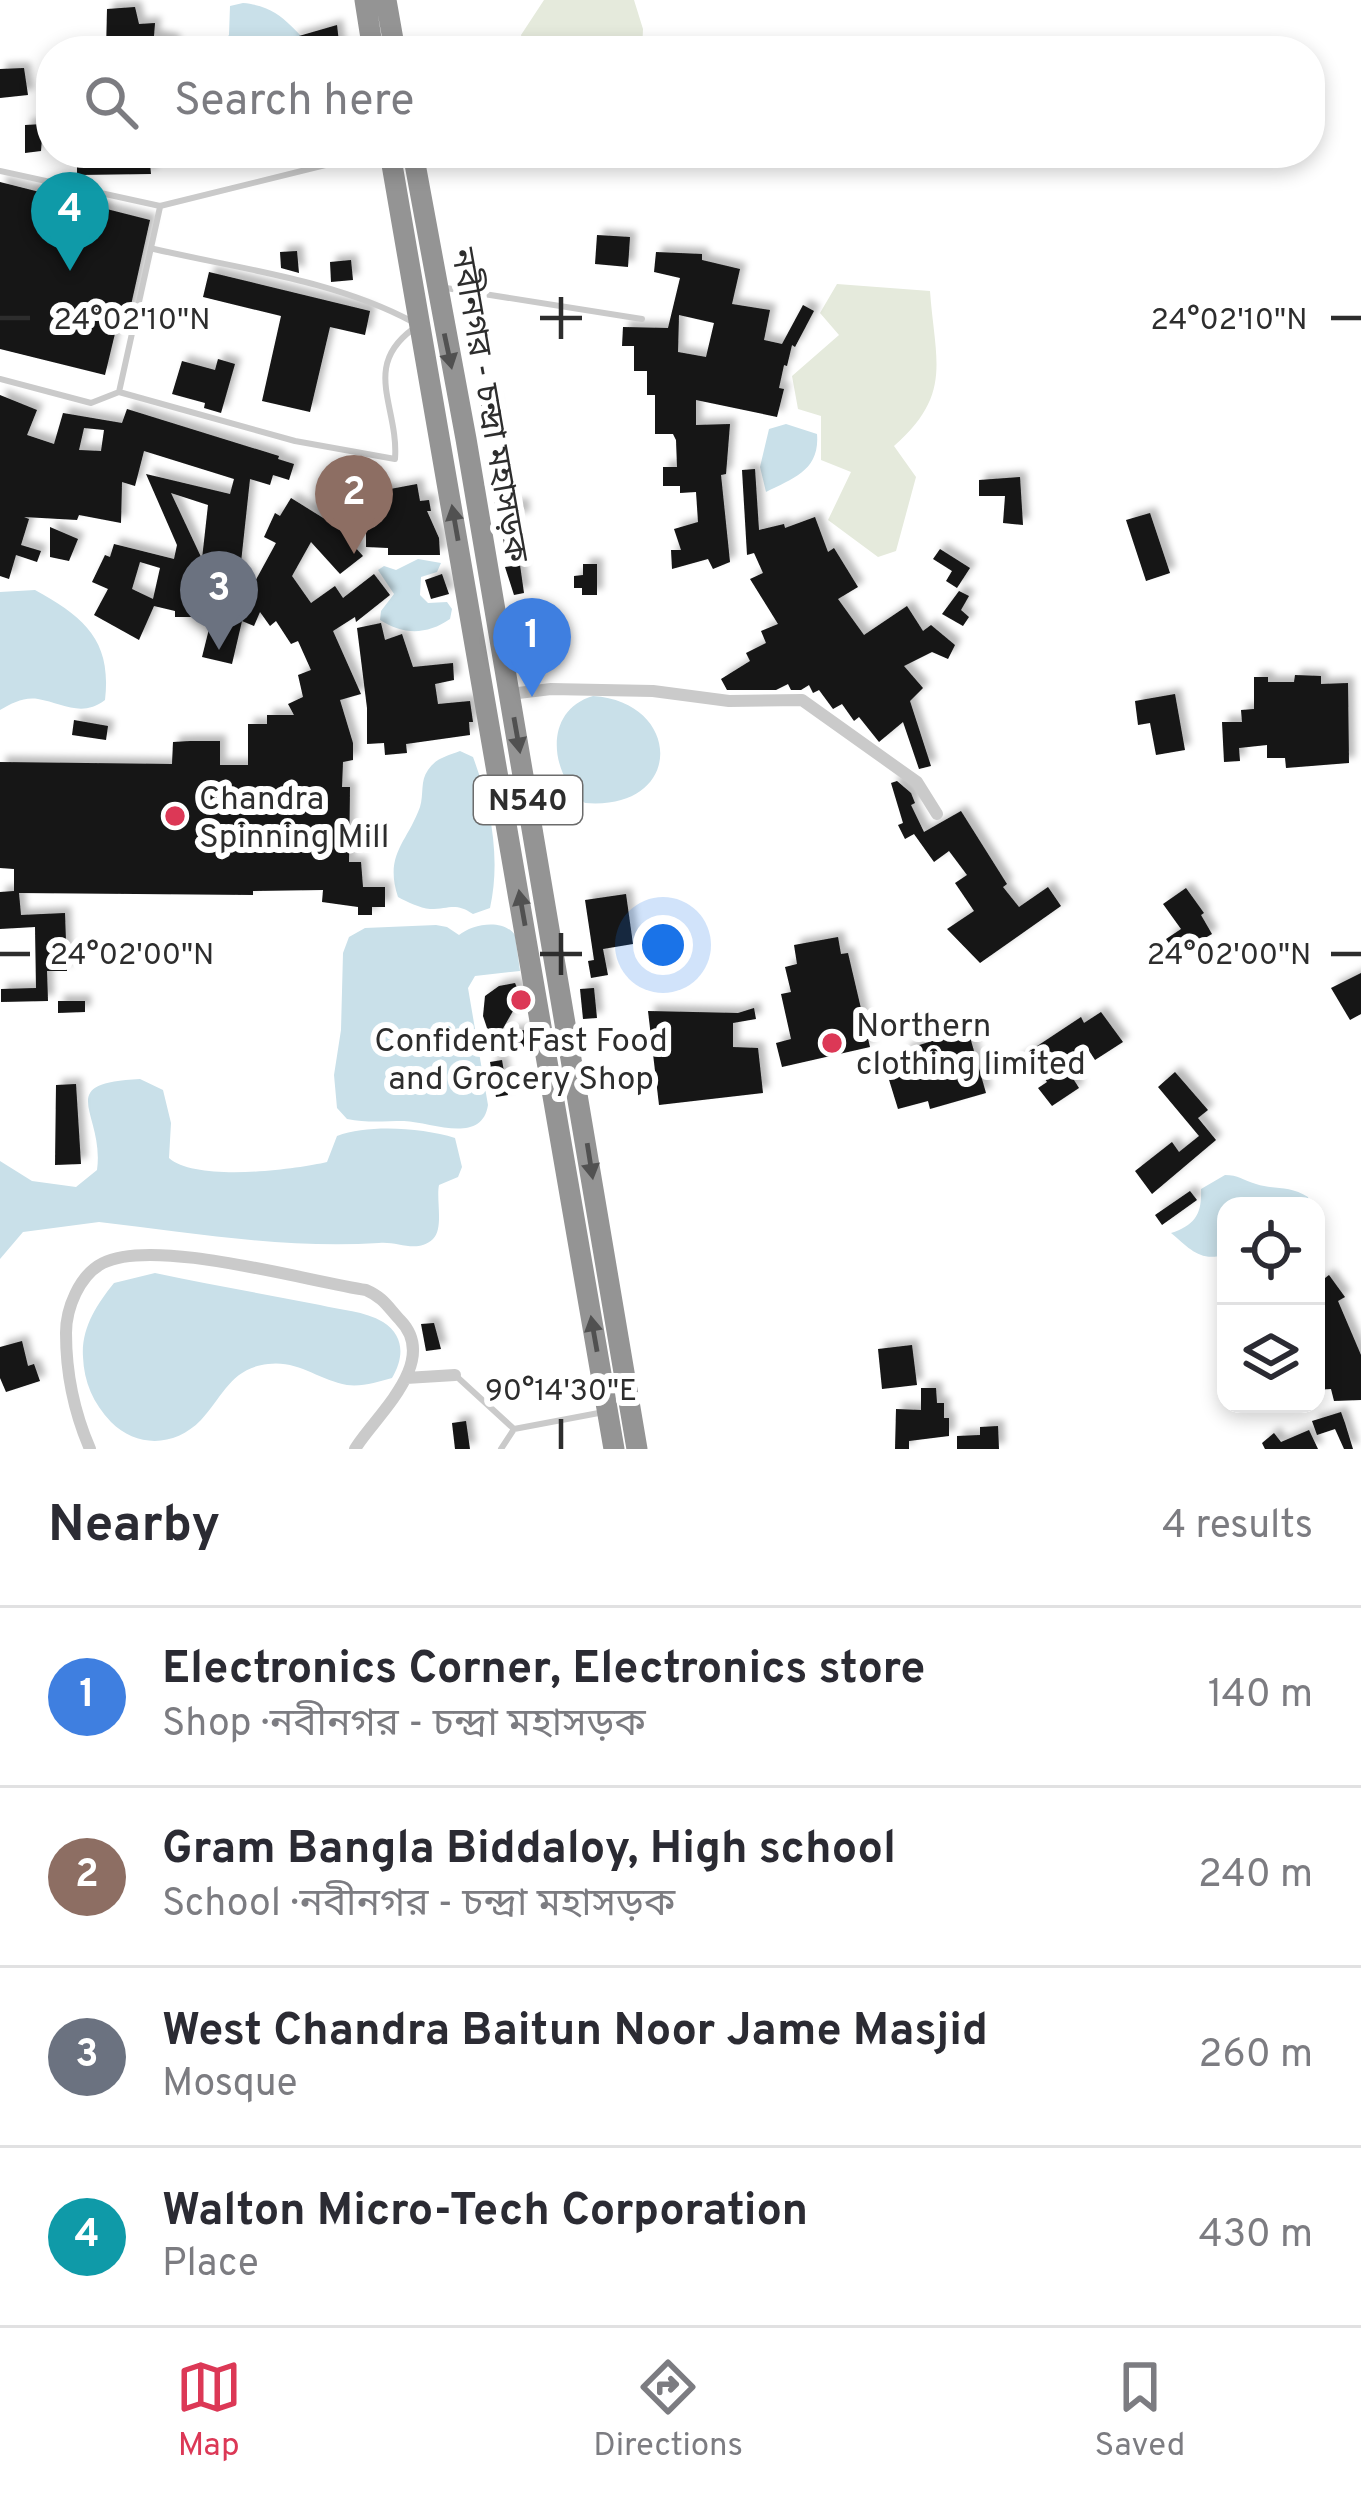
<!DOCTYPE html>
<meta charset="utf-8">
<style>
body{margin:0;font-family:Overpass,"Noto Sans Bengali",sans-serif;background:#f2f2f3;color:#2b2b33}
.controls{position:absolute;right:36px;bottom:36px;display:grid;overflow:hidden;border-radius:24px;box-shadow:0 6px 18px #0003}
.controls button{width:108px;height:108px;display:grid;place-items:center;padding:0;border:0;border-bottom:3px solid #e1e1e2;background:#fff;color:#2b2b33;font:60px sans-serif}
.you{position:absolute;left:663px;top:945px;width:42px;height:42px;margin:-30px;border:9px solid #fff;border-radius:50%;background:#1a73e8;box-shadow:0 0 0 18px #1a73e833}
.badge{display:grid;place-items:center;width:78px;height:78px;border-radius:50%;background:#dc3856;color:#fff;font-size:39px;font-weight:700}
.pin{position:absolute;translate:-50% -99px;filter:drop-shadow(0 3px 6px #0008)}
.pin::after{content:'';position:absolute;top:63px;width:42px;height:36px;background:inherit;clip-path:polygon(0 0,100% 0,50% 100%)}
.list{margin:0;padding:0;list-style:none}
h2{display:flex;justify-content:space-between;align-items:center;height:156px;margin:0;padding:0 48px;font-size:51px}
h2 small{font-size:39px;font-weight:400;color:#7c7c81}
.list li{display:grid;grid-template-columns:78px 1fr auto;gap:36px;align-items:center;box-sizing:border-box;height:180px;padding:0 48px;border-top:3px solid #e1e1e2}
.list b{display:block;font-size:45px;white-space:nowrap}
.list p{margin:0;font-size:39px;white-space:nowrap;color:#7c7c81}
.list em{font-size:39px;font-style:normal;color:#7c7c81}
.icon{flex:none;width:66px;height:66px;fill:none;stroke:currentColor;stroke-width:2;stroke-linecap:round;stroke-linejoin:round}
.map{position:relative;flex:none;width:1361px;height:1449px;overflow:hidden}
.search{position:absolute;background:#fff;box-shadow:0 6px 18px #0003;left:36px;right:36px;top:36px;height:132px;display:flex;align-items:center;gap:30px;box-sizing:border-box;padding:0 42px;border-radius:48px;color:#7c7c81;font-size:45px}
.sheet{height:876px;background:#fff}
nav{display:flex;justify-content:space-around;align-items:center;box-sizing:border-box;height:168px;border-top:3px solid #e1e1e2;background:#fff;font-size:33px;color:#7c7c81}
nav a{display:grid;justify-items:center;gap:6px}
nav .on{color:#dc3856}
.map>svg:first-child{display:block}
</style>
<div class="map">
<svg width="1361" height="1449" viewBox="0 0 1361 1449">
<defs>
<filter id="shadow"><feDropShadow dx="6" dy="-6" stdDeviation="3" flood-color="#0004"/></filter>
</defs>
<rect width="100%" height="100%" fill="#fff"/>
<path fill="#e5eadc" d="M544,0H634L643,29L642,51H525L521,35Z
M837,284L930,291C935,361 953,394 894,446L916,477L896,551L878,557L828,520L851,472L821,460V416L798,409L792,376L839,335L820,313Z"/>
<path fill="#c9e0e9" d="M243,3C287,7 292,35 321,51H215L229,35L230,6Z
M786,424L817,434C820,470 794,478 766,492L760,467L769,429Z
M418,559L441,563L437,572L421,577L420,595L428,603L447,602L452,609L450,619C427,635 403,635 380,620L381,611L394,594L378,570L384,566L396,570Z
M35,590C84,617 112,640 105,700C82,718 62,703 38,699C23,697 13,703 0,710V592Z
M593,696C683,702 685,811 585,803C550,775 542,711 593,696Z
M460,751L473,757C491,805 501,859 490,908L473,914C455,902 450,909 430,909C420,908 407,902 398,897C384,854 407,843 420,807C424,794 420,781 428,770C436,758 447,756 460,751Z
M436,925L447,927L459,935C472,924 503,918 515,935L520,971L475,976L468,988L488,1105C482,1145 431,1122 404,1121C384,1121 367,1123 347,1119L337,1108L334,1075L341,1030L343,953L349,937L365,928Z
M140,1079L163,1090L171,1123L169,1158C196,1182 293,1170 327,1162L337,1136C370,1124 422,1128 455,1138L462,1167L458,1177L439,1185C436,1200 444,1228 433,1239C417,1254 398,1241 379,1243C286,1249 192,1233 99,1222L23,1232L0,1259V1161L32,1181L76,1187L97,1170C105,1112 51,1083 140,1079Z
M1225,1175C1238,1175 1243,1180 1256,1184C1274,1190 1290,1185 1308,1197L1310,1206H1226V1254C1201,1263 1190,1249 1171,1233C1195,1225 1202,1214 1201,1189Z
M155,1273C210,1285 265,1294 320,1305C340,1310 365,1311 383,1322C405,1336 404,1358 392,1378C378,1382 362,1387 347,1385C319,1380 298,1360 268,1364C231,1368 223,1396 201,1420C175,1447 137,1448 111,1422C93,1403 84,1382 83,1357C81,1328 97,1304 114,1283Z"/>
<path fill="#141414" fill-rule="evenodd" filter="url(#shadow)" d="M135,7L139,24L155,23L154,36L174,40V51H106L107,9Z
M337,25L340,51H325L324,40L293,44L292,38Z
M24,68L28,95L0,98V69Z
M43,124L41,151L25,153V125Z
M77,153H149L151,174L77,175Z
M257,153H283L282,164H256Z
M0,182L150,220L127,323L118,321L105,375L0,349Z
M597,235L630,237L628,267L595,264Z
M297,251L299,273L281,268L280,252Z
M656,252L702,254V260L740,269L732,304L770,310L764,340L782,344L803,305L814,311L795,347L792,345L787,366L784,365L779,388L784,389L777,417L696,400V425L730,424L726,474L721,475L730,562L713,569L708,559L672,569L671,550H681L674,529L698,522L696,492L680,493V486H663V467H677L676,440L673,434H655V395H647V371H634V346H622L623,327L668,328L680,278L654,272ZM679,315L714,323L706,357L678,352Z
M351,260L353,280L331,282L330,262Z
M209,272L370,311L365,335L330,327L310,412L262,401L281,316L203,297Z
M218,359L235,364L221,413L204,408L205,403L172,394L182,361L215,370Z
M0,395L37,410L27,435L54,444L63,413L122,423L127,409L279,456L278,459L294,464L289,480L273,475L270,485L250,479L238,590L248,570L246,598L276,543L264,537L275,513L280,516L291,498L336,526L363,556L340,574L311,542L292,576L311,603L335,586L343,598L374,574L390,595L356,622L355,617L333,631L361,694L340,700L353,743V760L343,762L342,787H350L349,862H361L363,887H385V907H372V915H358V907L322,902L323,890L253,891V895L19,893L21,915L65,913L67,971H47L48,1001L1,1002V989L36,988L35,927L0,929V892L14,891V869L0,868V762L172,764L173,742L190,741H220V765H248V724H267V715H294L288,704L303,697L298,675L311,670L298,641L291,644L276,621L270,626L260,612L254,626L242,621L232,664L202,657L212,617H175V611L154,606L139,640L94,615L108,589L92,582L105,555L110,557L114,544L174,559L177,545L146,474L230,494L234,479L144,451L135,486L122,482L121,523L79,515L77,520L24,517L29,519L21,545L41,551L37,562L16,555L9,579L0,576ZM84,428L104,430L101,451L79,450ZM171,493L208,505L202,559ZM140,562L160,568L153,599L132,589Z
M492,401L495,431L484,432L481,402Z
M755,469L759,530L784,524L785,528L815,517L828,552L834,548L858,587L838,599L864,635L907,606L923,631L931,625L955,645L948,659L932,652L904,666L923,688L910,701L931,766L919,769L903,722L879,742L859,717L854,721L842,704L833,709L819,690L813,693L809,685L801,690H791L788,684L776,690H727L721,679L750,661L746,653L766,643L761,631L778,624L750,579L763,573L754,553L747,555L742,470Z
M1020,477L1023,525L1003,523L1005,496H979V480Z
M503,478L507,503L495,505L492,480Z
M417,484L420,501L429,500L431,511H427L439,538L440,555H388V548L366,547V528L375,527L369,493Z
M523,504L524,518L512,519L516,542L504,544L498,506Z
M1150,513L1170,573L1146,581L1126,520Z
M50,527L78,539L69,561L50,557Z
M940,549L970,568L957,588L946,581L952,571L933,559Z
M583,564H597V595H582V588H574V576L583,575Z
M520,565L524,593L514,595L505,567Z
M442,574L449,594L431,599L425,580Z
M959,591L969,596L961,610L969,617L963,626L942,614Z
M381,623L385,640L402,634L413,667L453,663L454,680L435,684L438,704L470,701L473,722H469L470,735L406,744L407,753L385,755L384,743L367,744V708L357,628Z
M530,634L538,680L525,682L518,635Z
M1295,675L1321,676V684L1348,683L1349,763L1286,768L1285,758H1267V745L1239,748L1240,761L1224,762L1222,722H1242L1241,710L1254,709V677H1268V682H1294Z
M1175,694L1185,750L1156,755L1150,723L1138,725L1135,701Z
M74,720L108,726L106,740L72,735Z
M897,781L911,793L915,803L911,805L924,832L961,811L1007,884L1003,887L1019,907L1048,887L1061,906L980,963L947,929L974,911L955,883L967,875L949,851L934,862L914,834L905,839L898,825L903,823L891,783Z
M1186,888L1204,913L1201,915L1212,934L1188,948L1191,952L1181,960L1166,939L1181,929L1163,904Z
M626,894L633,944L603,949L608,975L591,978L588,961L594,960L585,900Z
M838,937L841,954L848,953L870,1047L782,1067L776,1043L791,1039L781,994L791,992L785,967L797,964L794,945Z
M1361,973V1014L1350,1020L1331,988Z
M515,983L521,997L501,1032L526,1030L529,1046L515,1048L487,1028L483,1016L485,996L499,986Z
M594,988L597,1018L583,1019L580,989Z
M58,1001H85V1012L58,1013Z
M754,1008L756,1019L733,1023V1047L758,1048L763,1093L659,1105L648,1011L738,1013Z
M1101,1012L1123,1042L1095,1060L1086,1046L1062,1061L1079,1088L1052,1106L1038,1088L1047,1082L1034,1063L1020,1073L1013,1062L1081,1017L1084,1023Z
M968,1030L986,1093L930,1109L928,1101L898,1109L886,1070L907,1064L903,1050Z
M502,1060L508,1095L496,1097L490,1062Z
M1175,1072L1208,1110L1198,1118L1216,1140L1152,1194L1135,1171L1172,1142L1179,1152L1199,1136L1158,1087Z
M76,1084L81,1164L55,1165L56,1085Z
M1190,1191L1197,1200L1162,1225L1155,1215Z
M1329,1275L1345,1297L1338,1301L1361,1355V1400L1334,1401L1331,1389L1316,1390V1285Z
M434,1323L441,1349L426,1351L421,1324Z
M22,1341L28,1366L34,1364L40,1381L6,1392L0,1378V1347Z
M912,1345L917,1385L882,1389L878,1349Z
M921,1388H936L937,1403H944V1418H949V1436L909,1441V1449H895L896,1409L921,1410Z
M1341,1412L1345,1423L1353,1449H1344L1335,1429L1317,1435L1312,1421Z
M466,1421L470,1449H455L452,1423Z
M998,1426L999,1449H957V1436L980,1435V1427Z
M1309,1430L1318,1449H1265L1262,1443L1274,1433L1281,1442Z"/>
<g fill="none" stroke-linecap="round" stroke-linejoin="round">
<path stroke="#cacaca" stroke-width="6" d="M0,171L160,206L374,153
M154,249C240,269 335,280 413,322
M446,288L642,319
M0,379L91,403L119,392L160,207
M119,392L295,441L395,459C399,407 361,367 413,329
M455,1375L514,1429L604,1412
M501,1449L514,1429"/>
<path stroke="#cacaca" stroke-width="12" d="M510,694L551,689L653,691L729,701L802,700L917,782L937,814
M406,1378L455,1375
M90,1449C74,1412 66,1374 66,1333C66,1309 79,1275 103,1263C154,1237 306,1281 366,1290C384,1298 387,1306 400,1320C441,1362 374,1417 355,1449"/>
<path stroke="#949494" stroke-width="21" d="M365,0L373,51
M386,0L395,51
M390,153L614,1449
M413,153L466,439L637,1449"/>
</g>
<defs><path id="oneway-solid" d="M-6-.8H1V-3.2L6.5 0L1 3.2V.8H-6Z" transform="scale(3)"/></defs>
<g fill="#515151">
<use href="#oneway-solid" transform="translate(448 351) rotate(78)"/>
<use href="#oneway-solid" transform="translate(455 523) rotate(-100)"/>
<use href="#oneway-solid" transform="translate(517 735) rotate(80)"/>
<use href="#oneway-solid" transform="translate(522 908) rotate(-100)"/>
<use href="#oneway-solid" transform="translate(590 1161) rotate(81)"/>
<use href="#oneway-solid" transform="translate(594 1334) rotate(-100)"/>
</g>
<path fill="none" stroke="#2d2d2d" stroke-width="4.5" d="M561,297V339M0,318H30M540,318H582M1331,318H1361M561,933V975M0,954H30M540,954H582M1331,954H1361M561,1419V1449"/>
<g fill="#dc3856" stroke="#fff" stroke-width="4.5">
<circle cx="175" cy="816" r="12"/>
<circle cx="521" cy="1000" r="12"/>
<circle cx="832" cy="1043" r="12"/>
</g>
<g text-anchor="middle" stroke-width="12" stroke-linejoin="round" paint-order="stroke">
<rect fill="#fff" stroke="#6c6c6c" stroke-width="3" x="474" y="776" width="108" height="48" rx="9"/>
<g font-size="30" font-weight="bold" fill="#2d2d2d">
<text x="528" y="810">N540</text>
</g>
<g font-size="33" fill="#2d2d2d" stroke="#fff">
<text transform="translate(491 405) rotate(80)" y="12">নবীনগর - চন্দ্রা মহাসড়ক</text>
</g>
<g font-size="33" fill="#2d2d2d" stroke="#fff" text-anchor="start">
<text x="199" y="809">Chandra<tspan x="199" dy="38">Spinning Mill</tspan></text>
<text x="856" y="1036">Northern<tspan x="856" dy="38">clothing limited</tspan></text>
<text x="521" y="1051" text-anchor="middle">Confident Fast Food<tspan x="521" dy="38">and Grocery Shop</tspan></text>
</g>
</g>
<g font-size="30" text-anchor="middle" fill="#2d2d2d" stroke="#fff" stroke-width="12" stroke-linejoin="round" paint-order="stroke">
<text x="132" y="329">24°02'10"N</text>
<text x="1229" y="329">24°02'10"N</text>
<text x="132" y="964">24°02'00"N</text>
<text x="1229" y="964">24°02'00"N</text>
<text x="561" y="1400">90°14'30"E</text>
</g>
</svg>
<div class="controls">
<button><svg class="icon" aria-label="locate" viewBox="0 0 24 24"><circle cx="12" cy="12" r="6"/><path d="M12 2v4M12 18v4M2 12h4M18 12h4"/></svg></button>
<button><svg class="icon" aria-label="layers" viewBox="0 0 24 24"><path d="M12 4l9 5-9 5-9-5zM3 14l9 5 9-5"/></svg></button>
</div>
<div class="you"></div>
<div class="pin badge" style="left:532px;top:697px;background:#3f7fe0">1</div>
<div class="pin badge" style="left:354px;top:554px;background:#8d6e63">2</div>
<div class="pin badge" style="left:219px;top:650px;background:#6b7280">3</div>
<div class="pin badge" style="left:70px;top:271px;background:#0f9aa8">4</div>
<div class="search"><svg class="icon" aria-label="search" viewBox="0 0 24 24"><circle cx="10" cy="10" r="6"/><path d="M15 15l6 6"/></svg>Search here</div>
</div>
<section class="sheet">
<h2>Nearby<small>4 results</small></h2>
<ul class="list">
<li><span class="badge" style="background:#3f7fe0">1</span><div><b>Electronics Corner, Electronics store</b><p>Shop · নবীনগর - চন্দ্রা মহাসড়ক</p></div><em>140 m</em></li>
<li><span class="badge" style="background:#8d6e63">2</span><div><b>Gram Bangla Biddaloy, High school</b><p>School · নবীনগর - চন্দ্রা মহাসড়ক</p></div><em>240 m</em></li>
<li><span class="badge" style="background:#6b7280">3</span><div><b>West Chandra Baitun Noor Jame Masjid</b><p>Mosque</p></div><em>260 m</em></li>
<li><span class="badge" style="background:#0f9aa8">4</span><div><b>Walton Micro-Tech Corporation</b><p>Place</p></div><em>430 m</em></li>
</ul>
</section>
<nav>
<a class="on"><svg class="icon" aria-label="map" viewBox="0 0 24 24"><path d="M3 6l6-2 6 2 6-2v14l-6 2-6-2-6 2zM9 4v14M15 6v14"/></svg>Map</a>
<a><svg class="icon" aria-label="directions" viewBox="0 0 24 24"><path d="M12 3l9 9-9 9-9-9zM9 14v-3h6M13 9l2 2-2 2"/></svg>Directions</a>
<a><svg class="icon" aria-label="saved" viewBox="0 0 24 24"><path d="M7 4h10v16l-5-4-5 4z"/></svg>Saved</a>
</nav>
